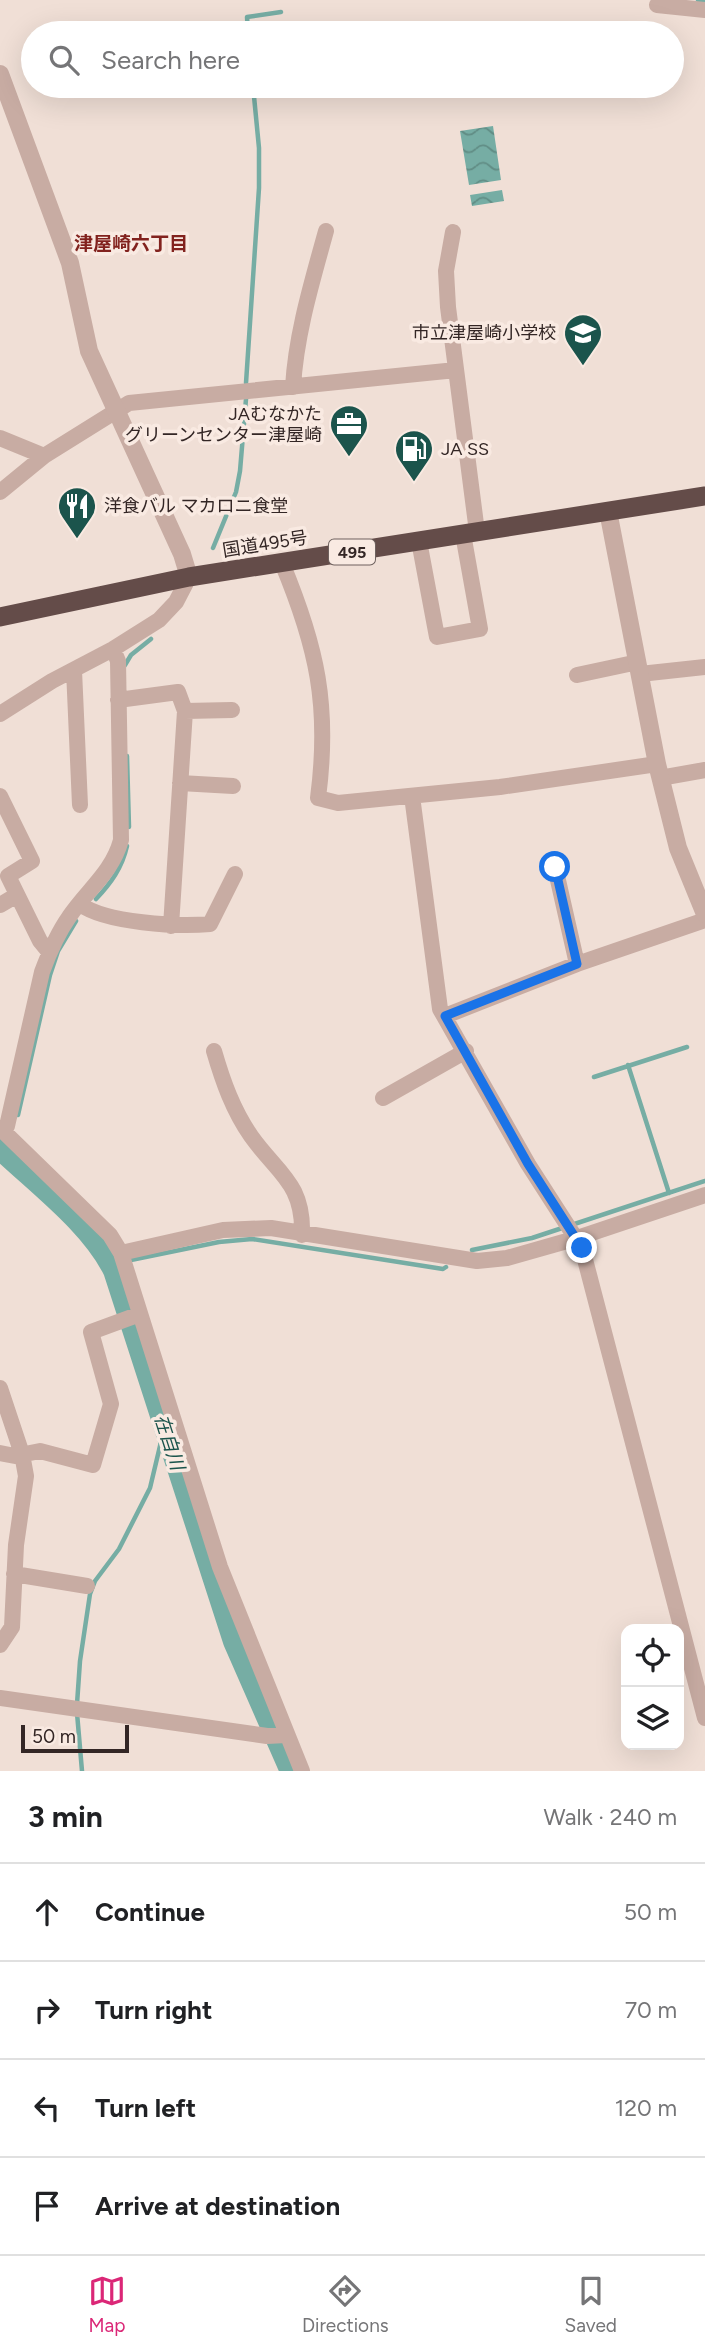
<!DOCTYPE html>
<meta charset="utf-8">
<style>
body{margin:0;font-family:Figtree,"Noto Sans JP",sans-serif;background:#f6f6f6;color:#202124}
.controls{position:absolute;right:21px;bottom:21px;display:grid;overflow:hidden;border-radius:14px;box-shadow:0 7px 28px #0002}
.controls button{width:63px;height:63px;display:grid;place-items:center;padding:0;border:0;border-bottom:2px solid #e0e0e0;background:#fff;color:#202124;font:35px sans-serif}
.scale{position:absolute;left:21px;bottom:18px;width:108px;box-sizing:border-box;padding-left:7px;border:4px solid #332625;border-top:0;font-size:19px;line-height:24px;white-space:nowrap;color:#332625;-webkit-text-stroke:5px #f9eae2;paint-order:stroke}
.stop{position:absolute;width:21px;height:21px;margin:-16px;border:5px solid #1a73e8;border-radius:50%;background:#fff}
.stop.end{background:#1a73e8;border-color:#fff;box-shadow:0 2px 7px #0008}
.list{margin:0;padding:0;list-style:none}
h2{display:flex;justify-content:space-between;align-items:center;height:91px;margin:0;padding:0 28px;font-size:30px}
h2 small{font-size:23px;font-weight:400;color:#757577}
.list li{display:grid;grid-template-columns:46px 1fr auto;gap:21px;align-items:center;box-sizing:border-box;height:98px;padding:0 28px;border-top:2px solid #e0e0e0}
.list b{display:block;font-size:26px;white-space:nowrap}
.list em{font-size:23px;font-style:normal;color:#757577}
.icon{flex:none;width:38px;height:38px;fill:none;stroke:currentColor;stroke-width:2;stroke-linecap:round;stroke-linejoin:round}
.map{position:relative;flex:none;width:705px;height:1771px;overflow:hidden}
.search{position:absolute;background:#fff;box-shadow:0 7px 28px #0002;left:21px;right:21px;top:21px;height:77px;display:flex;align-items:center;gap:18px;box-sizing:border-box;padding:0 24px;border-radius:38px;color:#757577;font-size:26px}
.sheet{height:483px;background:#fff}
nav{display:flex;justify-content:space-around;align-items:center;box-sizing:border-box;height:98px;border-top:2px solid #e0e0e0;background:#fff;font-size:19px;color:#757577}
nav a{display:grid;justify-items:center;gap:4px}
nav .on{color:#db2777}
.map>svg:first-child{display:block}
</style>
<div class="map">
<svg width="705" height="1771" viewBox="0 0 705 1771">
<defs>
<pattern id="water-waves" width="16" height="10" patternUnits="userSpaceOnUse" patternTransform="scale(1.75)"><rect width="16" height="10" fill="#76ada4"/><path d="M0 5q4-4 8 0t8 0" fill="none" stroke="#618d85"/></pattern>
</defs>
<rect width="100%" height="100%" fill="#f0dfd6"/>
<path fill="url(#water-waves)" d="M493,126L501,180L469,185L460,131Z
M502,190L504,201L472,206L470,195Z"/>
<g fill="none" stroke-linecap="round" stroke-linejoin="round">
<path stroke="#76ada4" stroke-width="4.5" d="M698,0L705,1
M248,33L247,17L281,12
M246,383L259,188V148L253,86
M213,548L236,492L240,471L246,399
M125,665L131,655L151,639
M127,756L129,827
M96,899C111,883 122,868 127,846
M628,1065L669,1193
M594,1077L687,1047
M18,1115L50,975L58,951L76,921
M472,1250L532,1238L705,1181
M131,1260L219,1242L252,1239L443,1269L446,1267
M77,1704L80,1661L90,1594L95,1581L119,1549L150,1488L165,1425
M77,1713L82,1771"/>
<path stroke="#76ada4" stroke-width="26" d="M0,1146C39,1183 93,1223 116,1270L236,1641L293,1771"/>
<path stroke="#c8aca3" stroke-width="16" d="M657,5L705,10
M453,232L446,271L448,307L477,532
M293,387C296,334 312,282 326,231
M0,438L44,456
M0,492L44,456L129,403L456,370
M419,541L437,637L480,629L463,534
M282,563C317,647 330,706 318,798L338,803L500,787L657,764
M74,670L80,805
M640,674L705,667
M577,675L638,662
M118,700L178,692L185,711L171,926
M185,711L232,710
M0,714L52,681L113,649L159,620L176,602L189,577
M660,778L705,770
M180,783L233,786
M0,796L32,861L8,876L40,941L49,952
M412,796L440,1009L528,1164L582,1248L705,1718
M555,867L577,964
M80,904C105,923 178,927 210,924L235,874
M0,905L17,895
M445,1016L577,964L705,920
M214,1051C223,1082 233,1110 251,1136C277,1173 304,1183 302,1235
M383,1098L466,1051
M0,1128L110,1235L121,1253L220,1567L302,1771
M4,1132L7,1126L42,972C49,953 57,934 69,917C87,890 112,873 121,840L118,661L113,649
M121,1253L223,1230L271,1228L477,1261L507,1258L574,1239L705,1195
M0,1388L22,1454L26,1476L16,1545L12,1627L0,1645
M0,1453L15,1456L40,1451L93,1465L111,1404L91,1332L140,1314
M14,1574L87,1586
M0,1698L267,1736L286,1735"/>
<path stroke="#c8aca3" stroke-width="18" d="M0,74L70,263L89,351L182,554L189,577
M608,511L657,764L678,848L705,914"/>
<path stroke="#644c49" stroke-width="19" d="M0,617L189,577L705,496"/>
</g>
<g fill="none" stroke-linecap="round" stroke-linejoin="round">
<path stroke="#1a73e8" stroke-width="9" d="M555,867L577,964L445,1016L528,1164L582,1248"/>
</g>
<defs>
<symbol id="school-pin" viewBox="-11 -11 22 30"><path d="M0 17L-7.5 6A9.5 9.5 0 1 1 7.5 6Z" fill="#1b544c" stroke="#f9eae2"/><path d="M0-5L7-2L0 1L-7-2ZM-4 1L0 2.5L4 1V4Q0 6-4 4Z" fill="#fff"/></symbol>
<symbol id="office-pin" viewBox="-11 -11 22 30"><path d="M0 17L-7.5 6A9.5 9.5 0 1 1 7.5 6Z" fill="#1b544c" stroke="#f9eae2"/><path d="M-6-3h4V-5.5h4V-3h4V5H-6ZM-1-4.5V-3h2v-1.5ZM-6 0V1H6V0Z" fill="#fff"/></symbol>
<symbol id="fuel-pin" viewBox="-11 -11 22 30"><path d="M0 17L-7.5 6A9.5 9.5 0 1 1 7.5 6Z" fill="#1b544c" stroke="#f9eae2"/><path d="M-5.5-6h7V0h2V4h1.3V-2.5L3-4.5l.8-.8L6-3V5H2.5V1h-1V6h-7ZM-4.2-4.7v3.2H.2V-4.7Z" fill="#fff"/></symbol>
<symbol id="restaurant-pin" viewBox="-11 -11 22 30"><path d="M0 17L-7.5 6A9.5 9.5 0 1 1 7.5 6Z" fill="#1b544c" stroke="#f9eae2"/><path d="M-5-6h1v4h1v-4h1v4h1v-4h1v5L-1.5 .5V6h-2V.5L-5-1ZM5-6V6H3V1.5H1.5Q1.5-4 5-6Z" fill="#fff"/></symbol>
</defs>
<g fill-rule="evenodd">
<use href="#school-pin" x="561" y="311" width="44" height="60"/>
<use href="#office-pin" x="327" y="402" width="44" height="60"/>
<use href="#fuel-pin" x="392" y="427" width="44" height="60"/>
<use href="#restaurant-pin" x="55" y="484" width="44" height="60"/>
</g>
<g text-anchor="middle" stroke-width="7" stroke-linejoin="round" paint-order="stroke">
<rect fill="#f9eae2" stroke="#6e615e" stroke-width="2" x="329" y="539.5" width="46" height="25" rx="5"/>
<g font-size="16" font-weight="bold" fill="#332625">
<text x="352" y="558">495</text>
</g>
<g font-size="18" fill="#332625" stroke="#f9eae2" text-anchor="end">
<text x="556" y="339">市立津屋崎小学校</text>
<text x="322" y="420">JAむなかた<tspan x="322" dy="21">グリーンセンター津屋崎</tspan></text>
<text x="441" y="455" text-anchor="start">JA SS</text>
<text x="104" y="512" text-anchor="start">洋食バル マカロニ食堂</text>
</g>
<g font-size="18" fill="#332625" stroke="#f9eae2">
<text transform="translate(265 544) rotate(-9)" y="6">国道495号</text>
</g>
<g font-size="19" font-weight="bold" fill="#82221e" stroke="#f9eae2">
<text x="131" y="250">津屋崎六丁目</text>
</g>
<g font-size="19" font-style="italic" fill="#1b544c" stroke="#f9eae2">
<text transform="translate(170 1442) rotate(72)" y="7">在自川</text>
</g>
</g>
</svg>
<div class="controls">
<button><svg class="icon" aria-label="locate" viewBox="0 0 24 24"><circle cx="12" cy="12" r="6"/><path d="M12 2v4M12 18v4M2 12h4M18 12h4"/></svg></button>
<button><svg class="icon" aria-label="layers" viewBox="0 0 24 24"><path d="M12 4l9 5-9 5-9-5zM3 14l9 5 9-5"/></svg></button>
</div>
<div class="scale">50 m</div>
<div class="stop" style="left:555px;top:867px"></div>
<div class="stop end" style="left:582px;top:1248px"></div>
<div class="search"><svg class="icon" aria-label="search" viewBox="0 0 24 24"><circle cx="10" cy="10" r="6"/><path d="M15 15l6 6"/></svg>Search here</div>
</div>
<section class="sheet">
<h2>3 min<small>Walk · 240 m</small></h2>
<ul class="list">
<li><svg class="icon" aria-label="ahead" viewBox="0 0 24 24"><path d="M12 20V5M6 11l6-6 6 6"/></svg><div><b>Continue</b></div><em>50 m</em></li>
<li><svg class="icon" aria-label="right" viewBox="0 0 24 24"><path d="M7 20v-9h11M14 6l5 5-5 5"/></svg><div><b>Turn right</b></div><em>70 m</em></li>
<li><svg class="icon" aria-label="left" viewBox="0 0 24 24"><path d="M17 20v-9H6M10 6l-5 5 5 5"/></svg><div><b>Turn left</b></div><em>120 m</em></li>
<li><svg class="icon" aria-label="arrive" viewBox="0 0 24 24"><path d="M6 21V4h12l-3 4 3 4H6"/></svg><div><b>Arrive at destination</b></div></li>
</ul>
</section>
<nav>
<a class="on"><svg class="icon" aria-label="map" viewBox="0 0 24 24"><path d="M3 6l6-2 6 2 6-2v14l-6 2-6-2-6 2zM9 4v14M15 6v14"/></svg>Map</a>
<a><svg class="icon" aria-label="directions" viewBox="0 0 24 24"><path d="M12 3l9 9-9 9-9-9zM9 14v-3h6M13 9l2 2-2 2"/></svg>Directions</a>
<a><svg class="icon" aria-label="saved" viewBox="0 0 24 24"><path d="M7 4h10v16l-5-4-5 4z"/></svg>Saved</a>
</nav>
